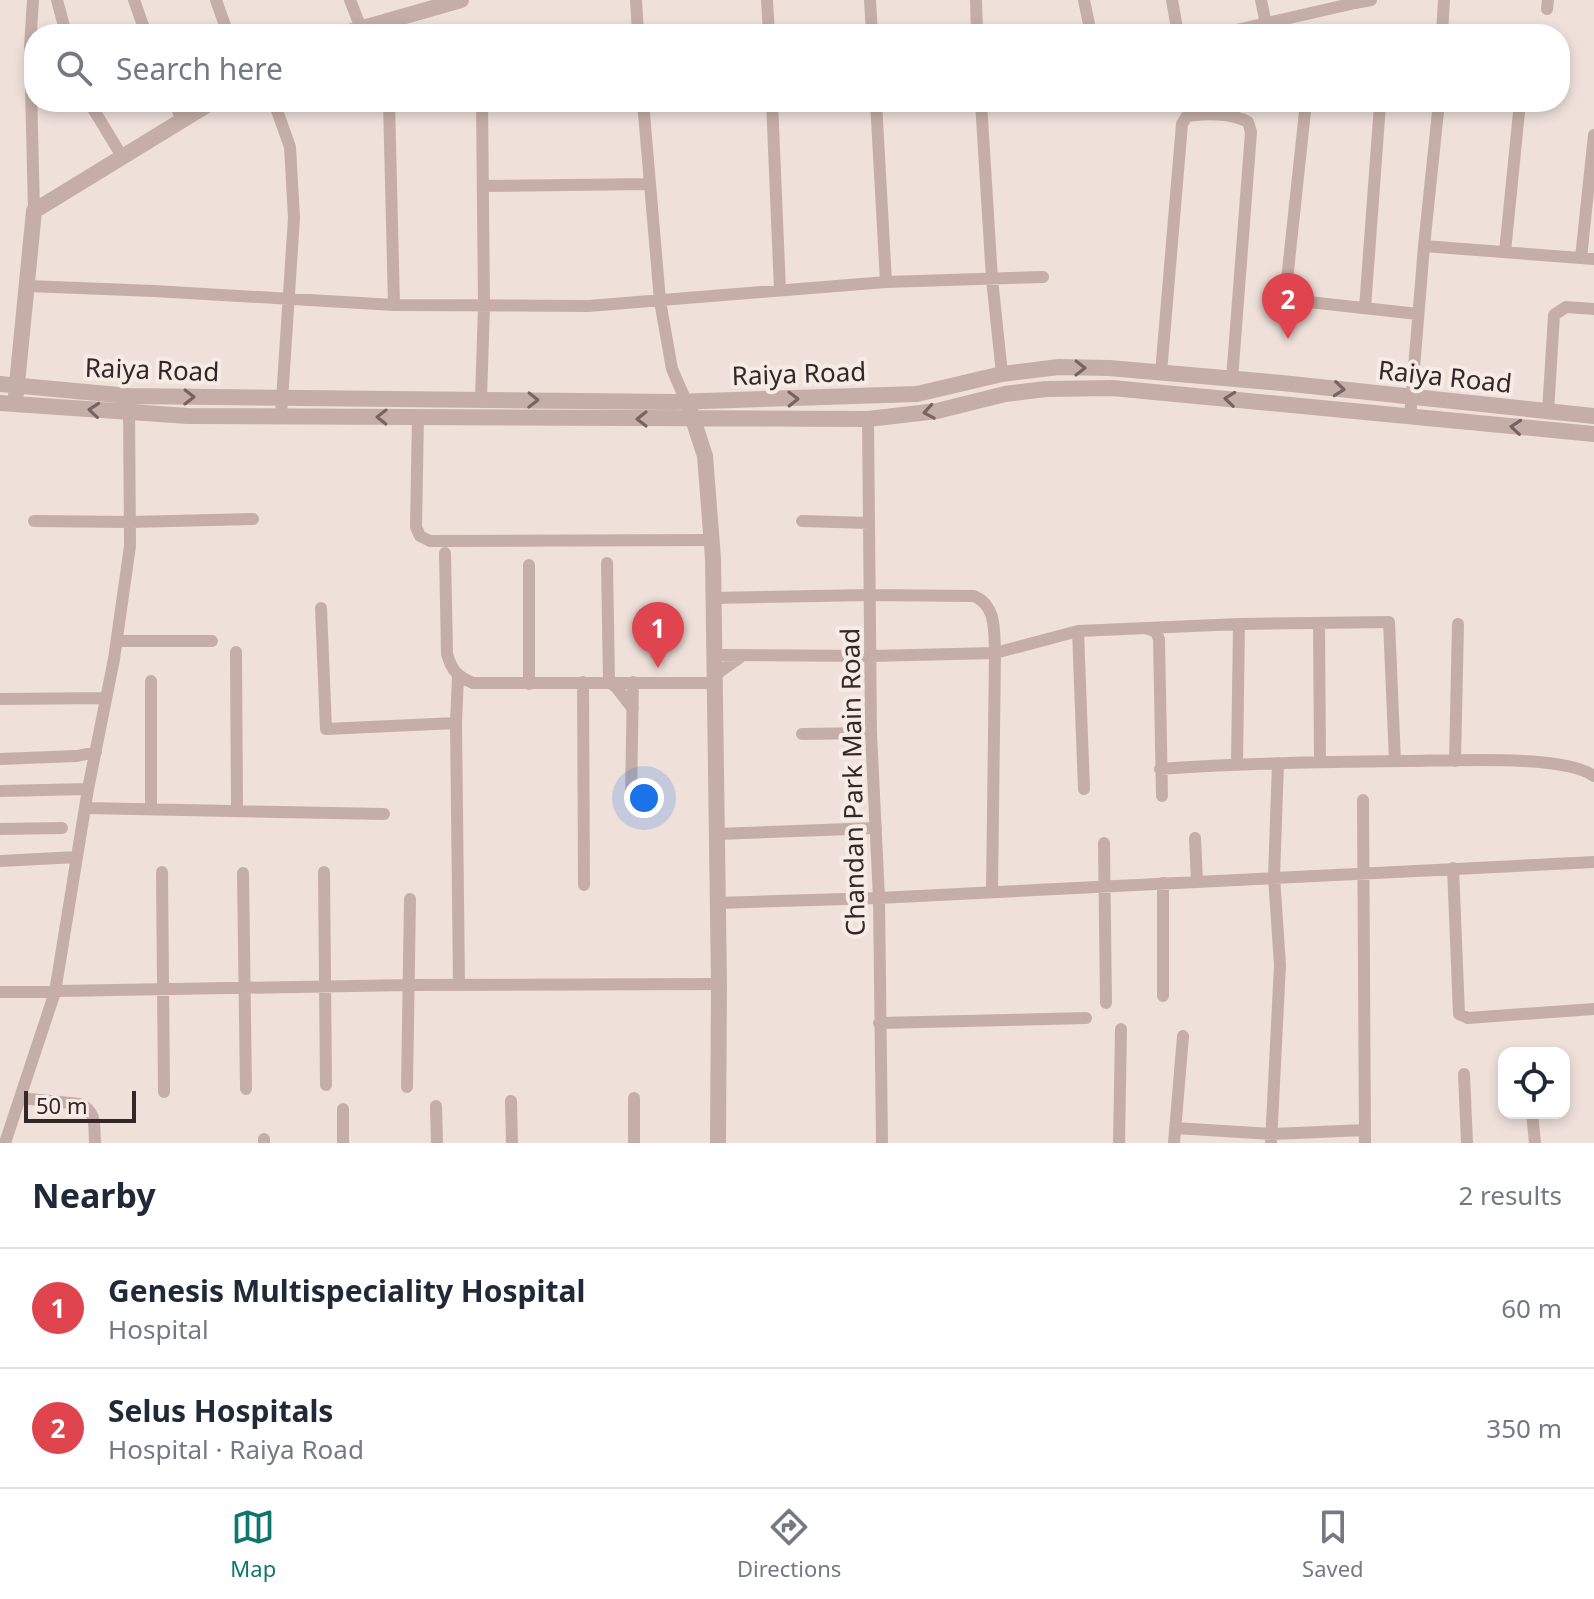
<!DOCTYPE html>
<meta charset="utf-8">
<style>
body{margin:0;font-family:"Noto Sans",sans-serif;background:#f6f6f7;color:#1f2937}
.controls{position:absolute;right:24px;bottom:24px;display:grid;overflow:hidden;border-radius:16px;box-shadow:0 4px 12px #0003}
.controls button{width:72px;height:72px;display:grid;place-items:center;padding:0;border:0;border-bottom:2px solid #e0e1e3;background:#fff;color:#1f2937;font:40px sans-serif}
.scale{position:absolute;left:24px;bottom:20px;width:112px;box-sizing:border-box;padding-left:8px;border:4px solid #332827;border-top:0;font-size:22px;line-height:28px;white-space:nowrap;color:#332827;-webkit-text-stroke:6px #f7ebe6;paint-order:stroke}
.you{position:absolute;left:644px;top:798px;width:28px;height:28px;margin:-20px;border:6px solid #fff;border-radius:50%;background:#1a73e8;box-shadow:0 0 0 12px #1a73e833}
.badge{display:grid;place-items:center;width:52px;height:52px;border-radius:50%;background:#0f766e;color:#fff;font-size:26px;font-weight:700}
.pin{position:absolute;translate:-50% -66px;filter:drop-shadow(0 2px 4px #0008)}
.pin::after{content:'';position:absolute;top:42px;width:28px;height:24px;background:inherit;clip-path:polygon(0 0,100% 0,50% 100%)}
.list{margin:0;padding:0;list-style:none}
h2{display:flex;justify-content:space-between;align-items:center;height:104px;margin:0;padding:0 32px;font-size:34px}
h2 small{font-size:26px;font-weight:400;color:#747a83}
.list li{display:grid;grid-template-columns:52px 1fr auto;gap:24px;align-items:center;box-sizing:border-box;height:120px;padding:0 32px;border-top:2px solid #e0e1e3}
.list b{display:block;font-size:30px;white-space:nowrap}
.list p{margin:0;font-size:26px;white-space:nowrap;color:#747a83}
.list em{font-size:26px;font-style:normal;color:#747a83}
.icon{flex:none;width:44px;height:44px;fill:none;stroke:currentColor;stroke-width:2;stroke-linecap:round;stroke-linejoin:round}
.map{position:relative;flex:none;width:1594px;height:1143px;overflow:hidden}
.search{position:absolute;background:#fff;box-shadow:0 4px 12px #0003;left:24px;right:24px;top:24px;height:88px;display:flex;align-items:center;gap:20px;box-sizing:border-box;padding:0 28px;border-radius:32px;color:#747a83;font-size:30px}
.sheet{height:344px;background:#fff}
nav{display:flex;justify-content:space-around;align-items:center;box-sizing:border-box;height:112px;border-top:2px solid #e0e1e3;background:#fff;font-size:22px;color:#747a83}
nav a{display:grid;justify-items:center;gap:4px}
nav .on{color:#0f766e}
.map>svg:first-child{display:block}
</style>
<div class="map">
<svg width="1594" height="1143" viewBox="0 0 1594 1143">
<rect width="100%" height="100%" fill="#efe0da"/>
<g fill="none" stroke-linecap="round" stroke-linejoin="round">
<path stroke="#c6aea8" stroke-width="12" d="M33,0L30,47L34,211
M57,0L66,34
M134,0L146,34
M216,0L228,34
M350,0L361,28
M636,0L638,34
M767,0L769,34
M870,0L872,34
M976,0L977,34
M1084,0L1091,34
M1172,0L1178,34
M1261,0L1266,24
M1355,3L1371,0
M1547,9L1548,0
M1219,34L1355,3L1354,0
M1442,34L1444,0
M89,102L123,158
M174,102L183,122
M274,102L290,147L294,218L281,415
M389,102L394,305
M643,102L660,301L672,369L686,401
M772,102L780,290
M876,102L886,282
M981,102L992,279L1002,374
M1306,102L1287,280L1288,291L1297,298L1309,302L1418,314
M483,186L648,184
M1424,246L1594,259
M1505,252L1520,102
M1581,258L1594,135
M28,286L154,291L394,305L588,306L886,282L1043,277
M1365,308L1380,105
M1161,373L1182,124L1187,116C1205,113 1232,113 1248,122L1251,132L1232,379
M481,399L484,306L482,102
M1548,412L1554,315L1566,307L1594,309
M1410,417L1424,246L1439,102
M418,418L416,527L420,536L430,541L712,540
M868,419L871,733L879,898L882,1143
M34,521L130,522L253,519
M802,521L869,523
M445,553L447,654C452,671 457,676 473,683H715
M607,563L609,682L617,688L633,709
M714,598L870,595L974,596C997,606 994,631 995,653L1078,631L1239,624L1389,622L1395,761
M321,608L326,729L456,723
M1319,623L1320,762
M1148,629L1156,632L1159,639L1162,796
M1078,631L1084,789
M117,641H212
M236,652L237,810
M715,655L871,656L995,653L992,891
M715,675L743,655
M458,677L456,723L459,985
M151,681V809
M583,682L584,885
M529,684V565
M0,699L106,698
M802,734L871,733
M0,759L77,756L96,752
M1455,761L1458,624
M1237,763L1239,624
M1160,769C1242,763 1324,762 1406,761C1448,761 1563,754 1594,776
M0,791L88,789
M631,796L633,682
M1363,800L1365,1143
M85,808L384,814
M0,829L62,828
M717,834L876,828
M1195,838L1197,881
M1104,843L1106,1003
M0,861L77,857
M1453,868L1459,1014L1468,1018L1594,1009
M162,872L164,1092
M324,872L326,1085
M243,873L246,1089
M1163,883V996
M717,903L879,898L1594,862
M0,992L409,985L719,984
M879,1023L1086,1018
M1464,1074L1467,1143
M407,1087L410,899
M20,1098L80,1104C97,1111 94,1127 95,1143
M634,1098V1143
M511,1101L512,1143
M436,1106L437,1143
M1532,1113L1535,1143
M1175,1128L1272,1134L1365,1130
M5,1143L55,992L88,789L114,659L130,546L129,405
M264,1143V1139
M343,1143V1109
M1119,1143L1121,1029
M1174,1143L1183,1036
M1271,1143L1280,965L1274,877L1278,763"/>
<path stroke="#c6aea8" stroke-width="16" d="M342,34L461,0
M0,384L129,396L674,402L917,394L1002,374L1059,367L1109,368L1282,383L1594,416
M16,394L34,211L212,102
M0,403L188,416L868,419L937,411L1005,394L1046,389L1112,388L1594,434
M690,410L705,456L713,558L719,984L718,1143"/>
</g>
<defs><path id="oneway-chevron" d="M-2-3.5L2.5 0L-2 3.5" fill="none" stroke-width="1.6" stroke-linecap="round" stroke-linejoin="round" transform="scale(2)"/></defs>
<g stroke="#756461">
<use href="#oneway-chevron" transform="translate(1080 368) rotate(1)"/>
<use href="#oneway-chevron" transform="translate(1339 389) rotate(6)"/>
<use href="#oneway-chevron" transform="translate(189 397) rotate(1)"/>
<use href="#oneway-chevron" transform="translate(793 399) rotate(-1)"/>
<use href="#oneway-chevron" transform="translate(1230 399) rotate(-174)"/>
<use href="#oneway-chevron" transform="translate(533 400) rotate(1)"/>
<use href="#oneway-chevron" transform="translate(94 410) rotate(-175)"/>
<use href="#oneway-chevron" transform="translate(929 412) rotate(170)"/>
<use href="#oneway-chevron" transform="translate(382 417) rotate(-179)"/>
<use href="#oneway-chevron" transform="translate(642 419) rotate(-180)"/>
<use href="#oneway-chevron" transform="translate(1516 427) rotate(-175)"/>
</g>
<g text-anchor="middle" stroke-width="8" stroke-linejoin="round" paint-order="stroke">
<g font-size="26" fill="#332827" stroke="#f7ebe6">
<text transform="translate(152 370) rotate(2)" y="9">Raiya Road</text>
<text transform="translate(799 374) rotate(-2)" y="9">Raiya Road</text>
<text transform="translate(1445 377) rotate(6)" y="9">Raiya Road</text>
<text transform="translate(853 782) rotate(-91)" y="9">Chandan Park Main Road</text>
</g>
</g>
</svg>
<div class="controls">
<button><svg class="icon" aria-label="locate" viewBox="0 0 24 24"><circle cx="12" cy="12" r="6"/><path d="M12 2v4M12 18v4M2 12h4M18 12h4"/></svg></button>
</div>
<div class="scale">50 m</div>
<div class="you"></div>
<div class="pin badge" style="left:658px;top:668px;background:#e0444e">1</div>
<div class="pin badge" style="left:1288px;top:339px;background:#e0444e">2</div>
<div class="search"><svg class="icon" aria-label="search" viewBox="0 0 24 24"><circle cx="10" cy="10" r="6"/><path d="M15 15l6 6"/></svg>Search here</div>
</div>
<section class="sheet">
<h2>Nearby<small>2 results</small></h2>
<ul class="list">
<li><span class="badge" style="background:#e0444e">1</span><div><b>Genesis Multispeciality Hospital</b><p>Hospital</p></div><em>60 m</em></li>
<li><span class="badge" style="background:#e0444e">2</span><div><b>Selus Hospitals</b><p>Hospital · Raiya Road</p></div><em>350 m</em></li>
</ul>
</section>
<nav>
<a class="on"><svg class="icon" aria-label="map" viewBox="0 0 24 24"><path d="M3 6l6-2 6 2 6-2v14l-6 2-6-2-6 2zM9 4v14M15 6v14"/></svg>Map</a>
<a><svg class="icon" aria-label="directions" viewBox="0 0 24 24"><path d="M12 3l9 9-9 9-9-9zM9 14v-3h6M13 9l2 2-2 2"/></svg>Directions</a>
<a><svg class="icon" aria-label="saved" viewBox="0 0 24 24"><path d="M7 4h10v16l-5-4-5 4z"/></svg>Saved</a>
</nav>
